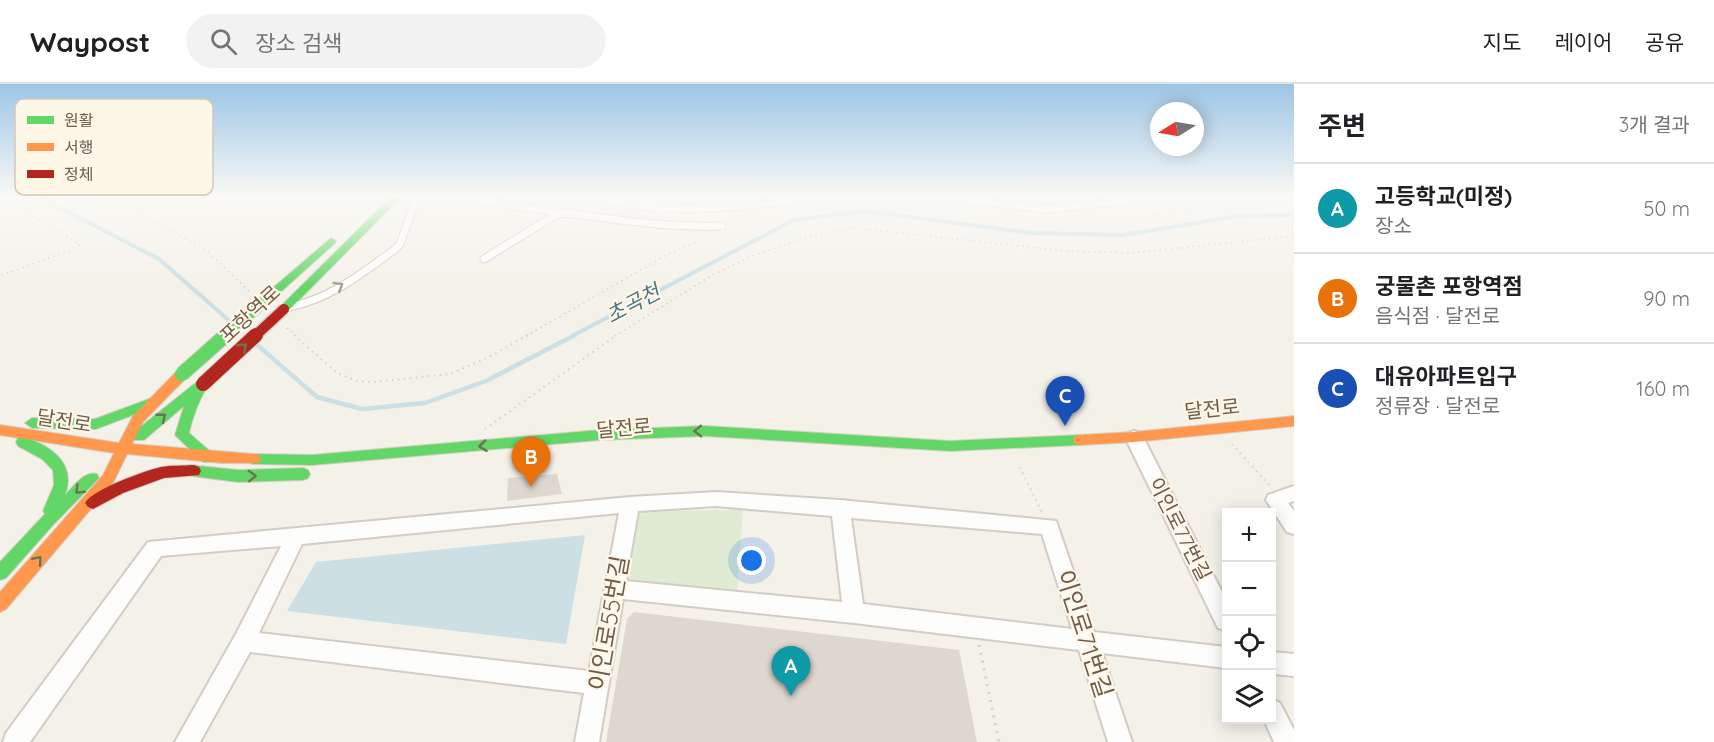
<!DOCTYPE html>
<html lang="ko">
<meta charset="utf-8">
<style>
body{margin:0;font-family:Quicksand,"Noto Sans KR",sans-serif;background:#f2f2f2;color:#202124}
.controls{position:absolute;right:18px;bottom:18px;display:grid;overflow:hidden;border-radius:0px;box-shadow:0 3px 15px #0003}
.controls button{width:54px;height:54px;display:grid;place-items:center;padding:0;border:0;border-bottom:2px solid #e0e0e0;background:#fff;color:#202124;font:30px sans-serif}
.compass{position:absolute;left:1150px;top:18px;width:54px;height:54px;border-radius:50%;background:#fff;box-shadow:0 3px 15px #0003;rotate:259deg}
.you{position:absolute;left:752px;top:477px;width:21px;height:21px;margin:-15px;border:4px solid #fff;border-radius:50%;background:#1a73e8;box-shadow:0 0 0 9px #1a73e833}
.badge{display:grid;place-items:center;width:39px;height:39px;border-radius:50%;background:#9e9082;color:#fff;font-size:20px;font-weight:700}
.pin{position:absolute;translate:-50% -50px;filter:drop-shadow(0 2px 3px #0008)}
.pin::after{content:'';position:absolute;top:32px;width:21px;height:18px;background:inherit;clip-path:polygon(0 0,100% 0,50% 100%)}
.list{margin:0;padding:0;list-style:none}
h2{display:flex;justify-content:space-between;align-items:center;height:78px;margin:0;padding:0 24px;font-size:26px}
h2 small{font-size:20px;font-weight:400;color:#757577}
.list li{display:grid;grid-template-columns:39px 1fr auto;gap:18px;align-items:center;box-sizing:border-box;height:90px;padding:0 24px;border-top:2px solid #e0e0e0}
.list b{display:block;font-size:22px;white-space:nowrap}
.list p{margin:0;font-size:20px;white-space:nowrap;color:#757577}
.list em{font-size:20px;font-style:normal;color:#757577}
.icon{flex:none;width:33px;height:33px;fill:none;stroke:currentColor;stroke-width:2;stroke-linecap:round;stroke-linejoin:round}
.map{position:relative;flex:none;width:1294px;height:658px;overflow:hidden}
header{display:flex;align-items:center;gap:36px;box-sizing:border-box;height:84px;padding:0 30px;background:#fff;border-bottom:2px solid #e0e0e0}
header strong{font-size:28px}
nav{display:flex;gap:33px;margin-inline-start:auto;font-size:21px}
.search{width:420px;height:54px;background:#f2f2f2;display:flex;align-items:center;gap:15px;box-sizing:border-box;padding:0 21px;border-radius:33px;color:#757577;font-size:22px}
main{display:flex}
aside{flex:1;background:#fff}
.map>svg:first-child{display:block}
</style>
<header>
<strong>Waypost</strong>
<div class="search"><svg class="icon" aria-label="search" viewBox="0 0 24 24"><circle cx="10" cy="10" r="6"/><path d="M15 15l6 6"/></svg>장소 검색</div>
<nav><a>지도</a><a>레이어</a><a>공유</a></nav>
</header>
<main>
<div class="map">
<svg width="1294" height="658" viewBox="0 0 1294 658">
<rect width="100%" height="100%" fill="#f4f1e8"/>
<path fill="#dfebd3" d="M743,426L737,512L630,501L622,491L632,434L643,427Z"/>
<path fill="#cbdfe4" d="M585,451L566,560L287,527L316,478Z"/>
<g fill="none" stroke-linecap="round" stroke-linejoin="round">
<path stroke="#cbdfe4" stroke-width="4" d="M39,113L159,175L233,240
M572,252L794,136L865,127L1031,149L1123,151L1238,132L1294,131"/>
<path stroke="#cbdfe4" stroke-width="4.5" d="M255,259L317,313L362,325L425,319L486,297L575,251"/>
</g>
<path fill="#ded7ce" d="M557,390L562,410L507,417L508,394Z
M634,528L959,566L977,658H606L627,535Z"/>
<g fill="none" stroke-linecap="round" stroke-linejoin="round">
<defs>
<path id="lane" d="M451,113L551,127L557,130L568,129C619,136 670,144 722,142
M574,113L611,115L624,113
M643,113L658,125
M939,113L1046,125L1165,113
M1263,113L1294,114
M595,114C672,133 746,122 824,113
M484,175L557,130
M289,223C330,215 361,190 394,166L400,160L416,115L413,113"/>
<path id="street" d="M1134,347L1140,349L1143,353L1226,516V547L1218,544L1125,353L1128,349Z
M1294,402V417L1288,419L1294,427V450L1287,448L1266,416L1268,411Z
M716,408L840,416L1056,437L1094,548L1226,563V584L1102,569L1132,658H1108L1079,566L854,539L623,515L599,658H575L584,609L250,568L200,658H175L236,550L281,462L161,472L30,658H3L6,649L148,458L630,413ZM716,422L832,432L842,518L626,497L638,427ZM619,429L589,587L259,549L302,460ZM851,434L1042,450L1072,545L863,520Z
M1272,568L1294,570V592L1272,590Z
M1272,615L1280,619L1294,646V658H1274L1264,636H1272Z"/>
<path id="fast" d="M391,113H401L288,227H280V223Z
M331,154L336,157L335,159L275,213H267V209Z
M203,296L209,300C200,313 193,332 189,349L213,370L215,374L213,378H203L175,351L184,322L144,356H134L132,352L134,348L198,297Z
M149,315L154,317L156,320L154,323L96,345L32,344L25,339L32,334L95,335Z
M705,342L950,357L1080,351L1085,352L1087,356L1085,360L1080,361L950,367L705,352L600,356L312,381L254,380L249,379L247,375L249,371L254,370L312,371L600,346Z
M23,353C50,361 77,379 65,411C73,403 85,386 97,390L99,394L52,442L6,494L0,496V478L45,430L43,427L54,401L53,386L42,375L18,362L16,358L18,354Z
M189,381L238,386L303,384L308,386L310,390L308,394L303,396L238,398L184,391L182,387L184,383Z"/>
<path id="slow" d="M182,286L188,290L187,293L143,338L132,360L254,370L259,371L261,375L259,379H222L127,370L113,399L6,525L0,528V508L103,391L114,369L0,351V341L119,359L133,332L177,287Z
M1294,332V342L1134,358L1080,361L1075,360L1073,356L1075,352L1080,351L1134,348Z"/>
<path id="jam" d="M194,381L199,383L201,387L199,391L164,394L123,409L93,425L88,423L85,419C93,405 145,387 161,383C171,381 183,382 194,381Z"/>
</defs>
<use href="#lane" stroke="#d3ccc4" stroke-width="9"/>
<use href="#street" stroke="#d3ccc4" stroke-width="4"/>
<use href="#fast" stroke="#d5cec4" stroke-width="2"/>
<use href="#slow" stroke="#d5cec4" stroke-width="2"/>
<use href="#jam" stroke="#d5cec4" stroke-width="2"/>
<path stroke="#d6d0ca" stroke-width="1.5" stroke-dasharray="1.5 4" stroke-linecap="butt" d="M0,113L80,160L73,165L0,192
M107,113L205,165L250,208
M832,119L876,114L931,119
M1065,135H1113L1256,120
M733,139L756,133
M287,244L296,252
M526,252L665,172L704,154
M615,252L711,192L752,172L813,151L856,144L1065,167L1131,169L1294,152"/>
<path stroke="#d6d0ca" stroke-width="2" stroke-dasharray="1.5 4.5" stroke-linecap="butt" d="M294,251L337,289L357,297L373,298L450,290L489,273L528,251
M485,345L617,251
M1232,360L1270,402
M1020,383L1042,429"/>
<path stroke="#d6d0ca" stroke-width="3" stroke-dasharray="2 6" stroke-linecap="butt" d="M979,561L999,658"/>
<use href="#lane" stroke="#fdfdfc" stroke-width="7"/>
<use href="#street" fill="#fdfdfc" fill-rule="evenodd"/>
<use href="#fast" fill="#63d668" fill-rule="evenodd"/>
<use href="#slow" fill="#ff974d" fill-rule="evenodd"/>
<use href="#jam" fill="#b3261e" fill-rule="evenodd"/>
<defs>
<path id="fast-bridge-far1" d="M225,252L271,211"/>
<path id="fast-bridge" d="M182,290L226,251"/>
<path id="jam-bridge-far1" d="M255,252L284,225"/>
<path id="jam-bridge" d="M203,300L256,251"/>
</defs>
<use href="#fast-bridge-far1" stroke="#d5cec4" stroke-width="13" stroke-linecap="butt"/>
<use href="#fast-bridge" stroke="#d5cec4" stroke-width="16" stroke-linecap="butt"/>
<use href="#jam-bridge-far1" stroke="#d5cec4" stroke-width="13" stroke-linecap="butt"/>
<use href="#jam-bridge" stroke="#d5cec4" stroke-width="16" stroke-linecap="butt"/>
<use href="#fast-bridge-far1" stroke="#63d668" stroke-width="10"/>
<use href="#fast-bridge" stroke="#63d668" stroke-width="14"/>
<use href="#jam-bridge-far1" stroke="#b3261e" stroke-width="10"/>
<use href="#jam-bridge" stroke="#b3261e" stroke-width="14"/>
</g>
<defs><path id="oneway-chevron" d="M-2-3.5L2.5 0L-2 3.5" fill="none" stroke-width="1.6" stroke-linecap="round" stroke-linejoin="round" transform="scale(1.5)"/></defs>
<use stroke="#a89c92" href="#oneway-chevron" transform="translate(339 202) rotate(-31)"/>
<g stroke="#6d7451">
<use href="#oneway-chevron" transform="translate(243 263) rotate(-43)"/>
<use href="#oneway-chevron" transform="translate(162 333) rotate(-39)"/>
<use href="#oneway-chevron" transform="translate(698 347) rotate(179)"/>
<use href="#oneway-chevron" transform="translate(483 362) rotate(173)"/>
<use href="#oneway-chevron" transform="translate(252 392) rotate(-2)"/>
<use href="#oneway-chevron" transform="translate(79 406) rotate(136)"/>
<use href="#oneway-chevron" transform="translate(38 476) rotate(-49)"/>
</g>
<linearGradient id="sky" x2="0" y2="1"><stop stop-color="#9cc5e6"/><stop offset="0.55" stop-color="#faf9f5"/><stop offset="1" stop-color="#faf9f5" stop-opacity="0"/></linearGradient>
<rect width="1294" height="205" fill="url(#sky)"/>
<g text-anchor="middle" stroke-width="4.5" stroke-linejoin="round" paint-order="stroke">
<g font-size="20" fill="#705c4b" stroke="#fef7e8">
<text transform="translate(250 230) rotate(-43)" y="7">포항역로</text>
<text transform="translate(1212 325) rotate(-6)" y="7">달전로</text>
<text transform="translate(64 337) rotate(9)" y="7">달전로</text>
<text transform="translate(624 344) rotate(-5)" y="7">달전로</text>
<text transform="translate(1180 445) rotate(63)" y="7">이인로77번길</text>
</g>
<g font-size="21" font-style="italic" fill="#4a7789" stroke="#fef7e8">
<text transform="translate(633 220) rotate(-28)" y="7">초곡천</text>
</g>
<g font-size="24" fill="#705c4b" stroke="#fef7e8">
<text transform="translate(609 539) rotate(-80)" y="8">이인로55번길</text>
<text transform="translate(1084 550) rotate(72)" y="8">이인로71번길</text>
</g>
</g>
<rect x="15" y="15" width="198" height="96" rx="9" fill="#fef7e8" stroke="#d3c8b9" stroke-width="1.5"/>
<rect x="27" y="32" width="27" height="8" fill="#63d668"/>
<rect x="27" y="59" width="27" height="8" fill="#ff974d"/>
<rect x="27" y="86" width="27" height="8" fill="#b3261e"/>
<g font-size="16" fill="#705c4b">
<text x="64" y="42">원활</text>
<text x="64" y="69">서행</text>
<text x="64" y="96">정체</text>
</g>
</svg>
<div class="controls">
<button>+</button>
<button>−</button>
<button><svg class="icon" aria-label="locate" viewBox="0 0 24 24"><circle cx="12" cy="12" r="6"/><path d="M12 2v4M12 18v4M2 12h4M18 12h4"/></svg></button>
<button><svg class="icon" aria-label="layers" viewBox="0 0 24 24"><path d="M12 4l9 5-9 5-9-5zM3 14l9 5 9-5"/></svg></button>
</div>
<svg class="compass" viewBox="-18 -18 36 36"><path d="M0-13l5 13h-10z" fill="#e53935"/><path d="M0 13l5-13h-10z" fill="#757577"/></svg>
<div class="you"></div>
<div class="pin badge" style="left:791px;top:612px;background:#0f9aa8">A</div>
<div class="pin badge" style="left:531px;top:403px;background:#e8710a">B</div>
<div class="pin badge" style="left:1065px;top:342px;background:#1a4fb4">C</div>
</div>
<aside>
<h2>주변<small>3개 결과</small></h2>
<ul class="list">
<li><span class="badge" style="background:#0f9aa8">A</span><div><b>고등학교(미정)</b><p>장소</p></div><em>50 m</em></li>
<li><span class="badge" style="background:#e8710a">B</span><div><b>궁물촌 포항역점</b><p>음식점 · 달전로</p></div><em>90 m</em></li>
<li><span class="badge" style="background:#1a4fb4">C</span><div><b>대유아파트입구</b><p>정류장 · 달전로</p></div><em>160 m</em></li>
</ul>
</aside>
</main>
